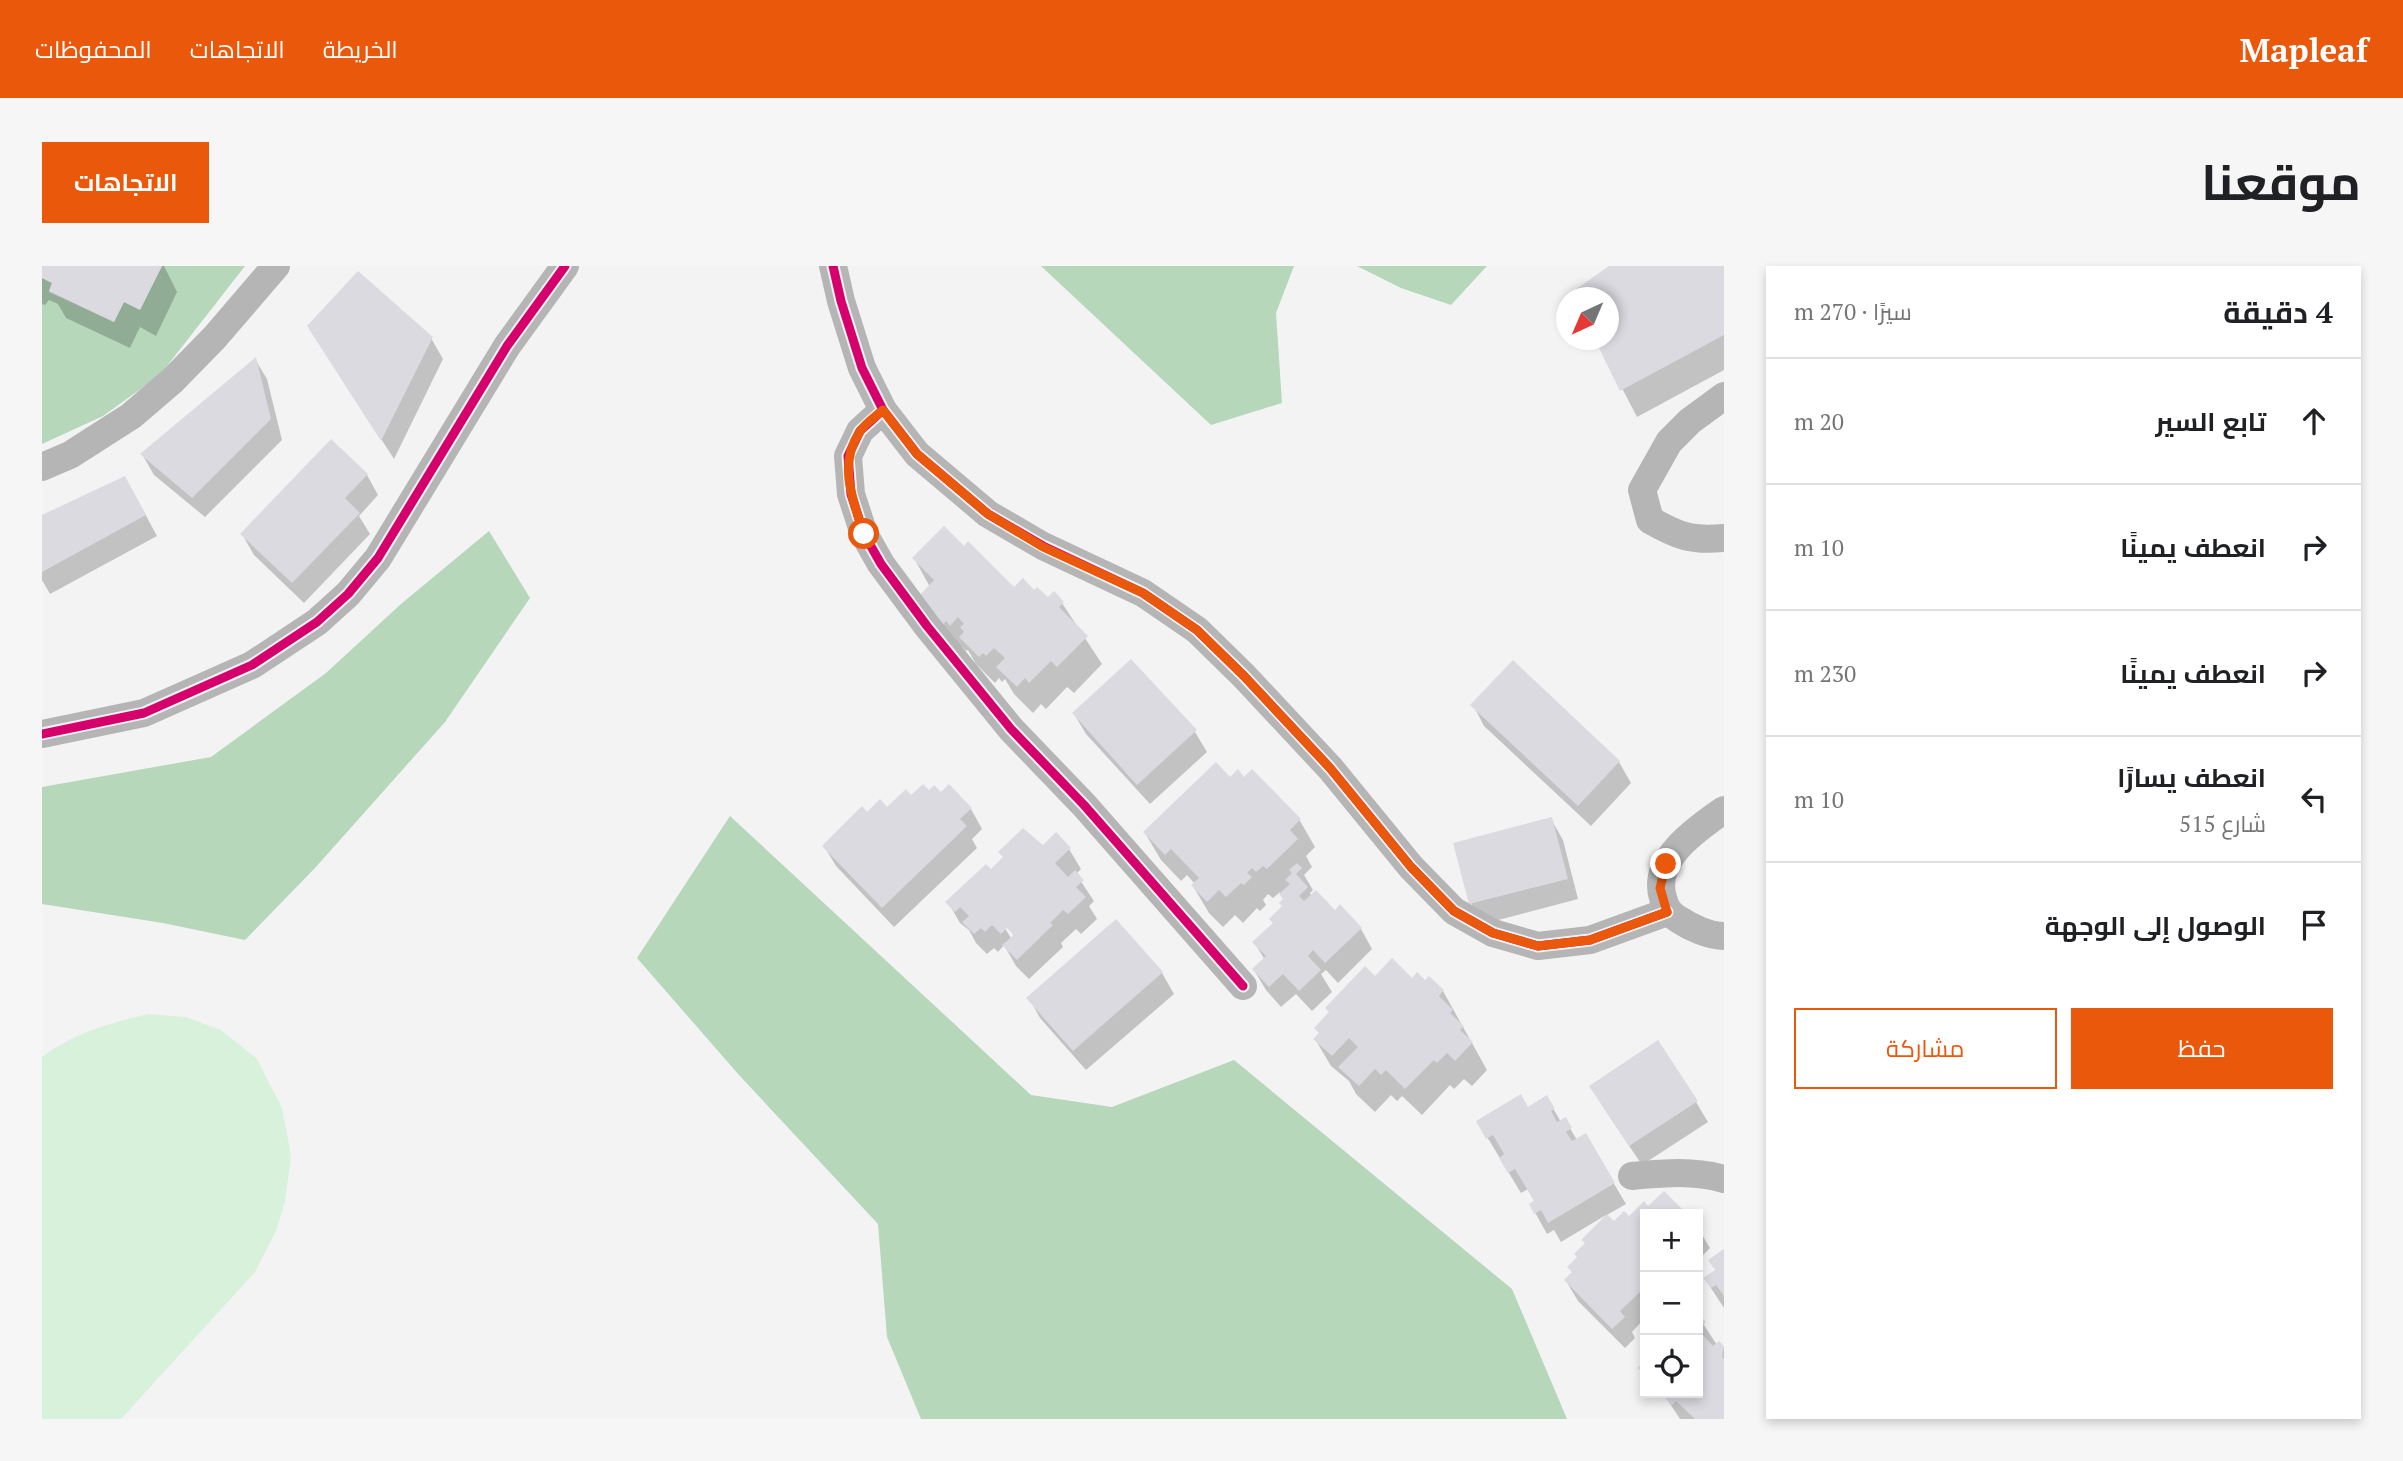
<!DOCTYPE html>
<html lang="ar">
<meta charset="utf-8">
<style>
body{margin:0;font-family:"PT Serif",Cairo,serif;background:#f6f6f6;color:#202124;direction:rtl}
.controls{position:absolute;right:21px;bottom:21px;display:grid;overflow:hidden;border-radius:0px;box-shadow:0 4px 10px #0003}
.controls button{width:63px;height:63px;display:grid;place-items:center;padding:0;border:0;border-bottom:2px solid #e0e0e0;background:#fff;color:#202124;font:35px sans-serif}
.compass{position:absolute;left:1514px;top:21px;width:63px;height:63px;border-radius:50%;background:#fff;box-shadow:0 4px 10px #0003;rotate:224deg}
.stop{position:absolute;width:21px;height:21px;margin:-16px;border:5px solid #ea580c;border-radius:50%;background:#fff}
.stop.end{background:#ea580c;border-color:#fff;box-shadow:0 2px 7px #0008}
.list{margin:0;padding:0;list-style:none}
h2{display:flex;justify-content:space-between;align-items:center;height:91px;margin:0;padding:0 28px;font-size:30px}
h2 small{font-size:23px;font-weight:400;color:#757577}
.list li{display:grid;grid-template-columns:46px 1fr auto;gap:21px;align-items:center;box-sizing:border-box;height:126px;padding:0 28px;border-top:2px solid #e0e0e0}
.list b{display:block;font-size:26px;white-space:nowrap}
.list p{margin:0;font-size:23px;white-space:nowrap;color:#757577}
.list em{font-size:23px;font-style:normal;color:#757577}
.actions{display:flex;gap:14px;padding:21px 28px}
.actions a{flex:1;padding:16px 0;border:2px solid #ea580c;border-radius:0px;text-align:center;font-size:24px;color:#ea580c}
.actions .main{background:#ea580c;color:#fff}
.icon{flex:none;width:38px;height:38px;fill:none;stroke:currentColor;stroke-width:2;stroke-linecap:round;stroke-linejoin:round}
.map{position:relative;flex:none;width:1682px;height:1153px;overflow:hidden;direction:ltr;border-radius:0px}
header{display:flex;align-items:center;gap:42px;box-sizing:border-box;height:98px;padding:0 35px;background:#ea580c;color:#fff}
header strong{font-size:33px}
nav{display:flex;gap:38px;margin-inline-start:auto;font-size:24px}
.intro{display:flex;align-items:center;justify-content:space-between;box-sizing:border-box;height:168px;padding:0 42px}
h1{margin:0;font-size:49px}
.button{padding:18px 32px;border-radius:0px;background:#ea580c;color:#fff;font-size:24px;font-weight:700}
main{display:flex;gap:42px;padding:0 42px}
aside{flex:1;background:#fff;border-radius:0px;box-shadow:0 4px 10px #0003}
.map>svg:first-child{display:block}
</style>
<header>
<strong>Mapleaf</strong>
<nav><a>الخريطة</a><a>الاتجاهات</a><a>المحفوظات</a></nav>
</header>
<div class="intro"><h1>موقعنا</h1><a class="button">الاتجاهات</a></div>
<main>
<aside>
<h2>4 دقيقة<small>سيرًا · 270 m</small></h2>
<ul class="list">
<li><svg class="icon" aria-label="ahead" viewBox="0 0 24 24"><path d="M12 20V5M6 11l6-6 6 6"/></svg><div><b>تابع السير</b></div><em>20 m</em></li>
<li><svg class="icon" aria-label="right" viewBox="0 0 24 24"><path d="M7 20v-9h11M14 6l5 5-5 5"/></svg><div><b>انعطف يمينًا</b></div><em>10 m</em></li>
<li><svg class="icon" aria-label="right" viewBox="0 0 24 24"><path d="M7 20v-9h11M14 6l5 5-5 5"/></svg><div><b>انعطف يمينًا</b></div><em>230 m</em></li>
<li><svg class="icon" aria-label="left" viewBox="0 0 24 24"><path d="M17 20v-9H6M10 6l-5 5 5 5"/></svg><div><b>انعطف يسارًا</b><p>شارع 515</p></div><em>10 m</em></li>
<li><svg class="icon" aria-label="arrive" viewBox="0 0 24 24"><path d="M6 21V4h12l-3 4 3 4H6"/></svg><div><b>الوصول إلى الوجهة</b></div></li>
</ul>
<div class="actions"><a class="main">حفظ</a><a>مشاركة</a></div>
</aside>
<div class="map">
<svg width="1682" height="1153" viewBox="0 0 1682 1153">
<rect width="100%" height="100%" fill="#f3f3f4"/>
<path fill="#d8f1db" d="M106,748L143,751L179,764L215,793L240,842L249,889L243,936L234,965L213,1006L79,1153H0V791C32,767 68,757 106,748Z"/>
<path fill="#b6d7b9" d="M120,0H203L118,109L61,150L0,178V12L10,17L7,26L72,56L82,36L98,44Z
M999,0H1252L1234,47L1240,137L1169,159Z
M1315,0H1445L1409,39L1359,22Z
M447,265L488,332L403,456L273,602L203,674L121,657L0,638V521L169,491L284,407L359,338Z
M688,550L989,829L1070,841L1192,794L1470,1023L1525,1153H879L845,1071L836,958L697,809L595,692Z"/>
<path fill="#0003" fill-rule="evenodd" d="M0,0H122L135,26L114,70L98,61L88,82L24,52L16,38L7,34L3,39L0,38Z
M1570,0H1682V104L1595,151L1555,74H1566Z
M389,72L401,93L352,193L280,81Z
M213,93L225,113L240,174L163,251L112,209L100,188Z
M325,209L336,229L317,250L328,268L262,337L212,289L200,268Z
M95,233L115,270L8,328L0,314V251Z
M872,292L972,323L992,326L1006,334L1020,337L1060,398L1032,427L1025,421L1004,443L999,438L991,447L972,428L963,413L960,416L957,412L953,417L934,398L926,384L924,385L920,381L915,386L896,367L888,321Z
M1471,397L1577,496L1589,517L1549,560L1442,460L1431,439Z
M1032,448L1153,466L1165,486L1108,538L1044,468Z
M1210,505L1258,555L1273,581L1264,590L1270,601L1262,609L1271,624L1268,627L1270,631L1319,663L1330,683L1296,717L1284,704L1279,708L1290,726L1270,745L1254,728L1239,741L1224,724L1212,704L1223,694L1212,676L1232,658L1241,641L1242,634L1238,626L1231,632L1226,628L1221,634L1224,639L1218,645L1215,642L1201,657L1193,649L1181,661L1167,647L1151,620L1153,618L1145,609L1139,615L1119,594L1103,567L1188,513H1202Z
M887,527L899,528L929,543L940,563L930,573L935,582L852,661L794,600L782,580L825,548L845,544L869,532Z
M1509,553L1521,574L1536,633L1441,658L1429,637Z
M1001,581L1027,583L1039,603L1034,608L1052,635L1047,640L1055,653L1039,668L1034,663L1019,677L1021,681L987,713L974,700L962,679L956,686L952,682L945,688L934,677L927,664L918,657L906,636L949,605ZM962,654L972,670L969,672L959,656Z
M1074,655L1120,707L1132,728L1044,804L998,752L987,732Z
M1333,712L1384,716L1401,725L1445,804L1430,820L1422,813L1412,823L1408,819L1380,849L1360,830L1355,835L1349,829L1333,846L1314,828L1307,815L1289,800L1273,773Z
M1505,832L1519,856L1523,854L1535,874L1543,869L1584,938L1565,949L1572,957L1606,942L1622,927L1642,948H1603V1052L1590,1066L1593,1072L1583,1082L1536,1035L1524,1015L1531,1008L1527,1001L1537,992L1564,949L1519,976L1512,964L1505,968L1489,939L1494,936L1486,923L1479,927L1436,856L1486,843Z
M1654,836L1666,856L1600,899L1561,841Z
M1656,962L1668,982L1656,994Z
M1682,985V1042L1663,1013L1674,1005Z
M1656,1050L1675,1079L1677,1077L1682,1082V1153H1638L1621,1127L1617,1130L1614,1127H1656Z
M1603,1079V1092L1599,1084Z"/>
<path fill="#dadae0" d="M0,0H120L98,44L82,36L72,56L7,25L10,17L0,12Z
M1567,0H1682V69L1578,125L1553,74H1566V32H1533L1530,26Z
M316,5L391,71L339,175L265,60Z
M214,91L229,153L150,232L98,188Z
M289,173L326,208L303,232L318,247L250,317L198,268Z
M83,210L104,249L0,306V249Z
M902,260L922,280L926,275L972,321L981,312L992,324L995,321L1006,331L1012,325L1022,336L1017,341L1046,370L1015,401L1009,395L987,417L983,412L975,421L954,401L963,392L952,382L944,390L941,387L937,391L917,371L922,366L918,361L922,358L916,351L908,360L904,355L899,361L878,329L892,314L870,292Z
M1089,393L1155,464L1095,519L1030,447Z
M1471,394L1578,495L1536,540L1428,439Z
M1174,496L1188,511L1196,503L1202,511L1210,503L1259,553L1248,564L1256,573L1225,603L1221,600L1214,606L1210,602L1205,607L1210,611L1202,619L1199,617L1184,631L1177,624L1165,636L1149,619L1157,612L1129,583L1123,589L1101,566Z
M881,518L887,524L892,519L899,526L907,518L930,542L918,553L925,560L840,642L780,580L820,540L825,546L838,533L845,541L864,523L869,529Z
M1510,551L1526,613L1427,638L1411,577Z
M981,562L1001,579L1014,566L1029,582L1013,597L1026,611L1033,604L1042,614L1034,621L1044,631L1026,648L1021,644L1008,657L1011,659L975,694L960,679L972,669L965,662L959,668L950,659L943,666L939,662L932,668L920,656L927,650L918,641L913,646L903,636L944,598L949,603L961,591L956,586Z
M1255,597L1260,602L1254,608L1266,621L1257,630L1262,635L1274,624L1293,644L1298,638L1320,662L1283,697L1271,684L1266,690L1279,704L1257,725L1241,708L1227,721L1210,703L1224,690L1210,676L1231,657L1227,653L1240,640L1237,637L1241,633L1237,628L1248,618L1243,614L1250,607L1247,604Z
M1074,653L1121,706L1031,785L984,732Z
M1350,692L1370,712L1375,706L1383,714L1387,710L1402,724L1397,730L1411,744L1408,747L1422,760L1418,764L1431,776L1413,795L1405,787L1395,797L1392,794L1363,823L1344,804L1339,809L1333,803L1317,820L1296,801L1316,781L1307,772L1290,790L1271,773L1277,767L1272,762L1287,746L1283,742L1323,700L1333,710Z
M1616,774L1656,835L1587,880L1547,820Z
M1479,828L1486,841L1505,829L1513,843L1509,845L1515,856L1524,851L1530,862L1524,866L1530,875L1544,867L1573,917L1506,957L1499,944L1492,948L1487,938L1492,935L1473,903L1466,907L1457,892L1462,888L1451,869L1444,873L1434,855Z
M1622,925L1645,948H1603V1031L1598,1026L1578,1045L1583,1051L1570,1063L1522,1014L1530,1006L1525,1001L1535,991L1532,988L1543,977L1539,974L1565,948L1572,955L1582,945L1587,950L1602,935L1606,940Z
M1682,983V1030L1674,1019L1669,1022L1661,1012L1673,1004L1666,994Z
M1656,1048L1664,1056L1656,1063Z
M1656,1064L1671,1080L1677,1075L1682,1080L1680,1091L1682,1093V1153H1653L1634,1135L1630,1139L1618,1127H1656Z
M1603,1094V1109L1596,1102Z"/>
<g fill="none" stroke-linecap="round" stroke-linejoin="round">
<path stroke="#b6b5b5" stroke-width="28" d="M791,0L799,35L820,102L841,144L875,188L946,248L1001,280L1101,327L1155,364L1202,410L1288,502L1369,601L1412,645L1451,667L1496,680L1548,674L1625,646
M1682,130L1648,155L1627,176L1600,224L1608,254C1636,270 1649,275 1682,272
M841,144L818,165L806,190L809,228L822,268L839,298L885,360L969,463L1042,539L1201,720
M0,201L28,189L89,150L131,114L173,71L234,0
M0,468L102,447L210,399L275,356L306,328L336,292L465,80L523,0
M1682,544C1655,563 1609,593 1621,632C1624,643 1627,647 1636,653C1648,661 1667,670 1682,670
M1590,910C1622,907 1651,904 1682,913"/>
<defs>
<path id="cycleway" d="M791,0L799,35L820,102L841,144L875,188L946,248L1001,280L1101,327L1155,364L1202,410L1288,502L1369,601L1412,645L1451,667L1496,680L1548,674L1625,646
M841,144L818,165L806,190L809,228L822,268L839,298L885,360L969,463L1042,539L1201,720
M0,468L102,447L210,399L275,356L306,328L336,292L465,80L523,0"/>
</defs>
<use href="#cycleway" stroke="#f3f3f4" stroke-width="13"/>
<use href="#cycleway" stroke="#d6006c" stroke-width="9"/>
</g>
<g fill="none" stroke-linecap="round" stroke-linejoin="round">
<path stroke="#ea580c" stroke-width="9" d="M822,268C811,235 796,199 817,167C822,158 833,151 841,144L875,188L946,248L1001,281L1101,327L1155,364L1202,410L1288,502L1369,601L1412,645L1451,667L1496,680L1548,674L1625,646L1618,622L1624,598"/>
</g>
</svg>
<div class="controls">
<button>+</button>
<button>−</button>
<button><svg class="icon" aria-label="locate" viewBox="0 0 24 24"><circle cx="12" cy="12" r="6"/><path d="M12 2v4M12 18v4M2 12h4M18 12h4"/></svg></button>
</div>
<svg class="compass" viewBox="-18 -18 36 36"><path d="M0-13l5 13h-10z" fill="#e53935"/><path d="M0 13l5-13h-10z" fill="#757577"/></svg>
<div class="stop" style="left:822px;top:268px"></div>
<div class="stop end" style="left:1624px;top:598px"></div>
</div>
</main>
